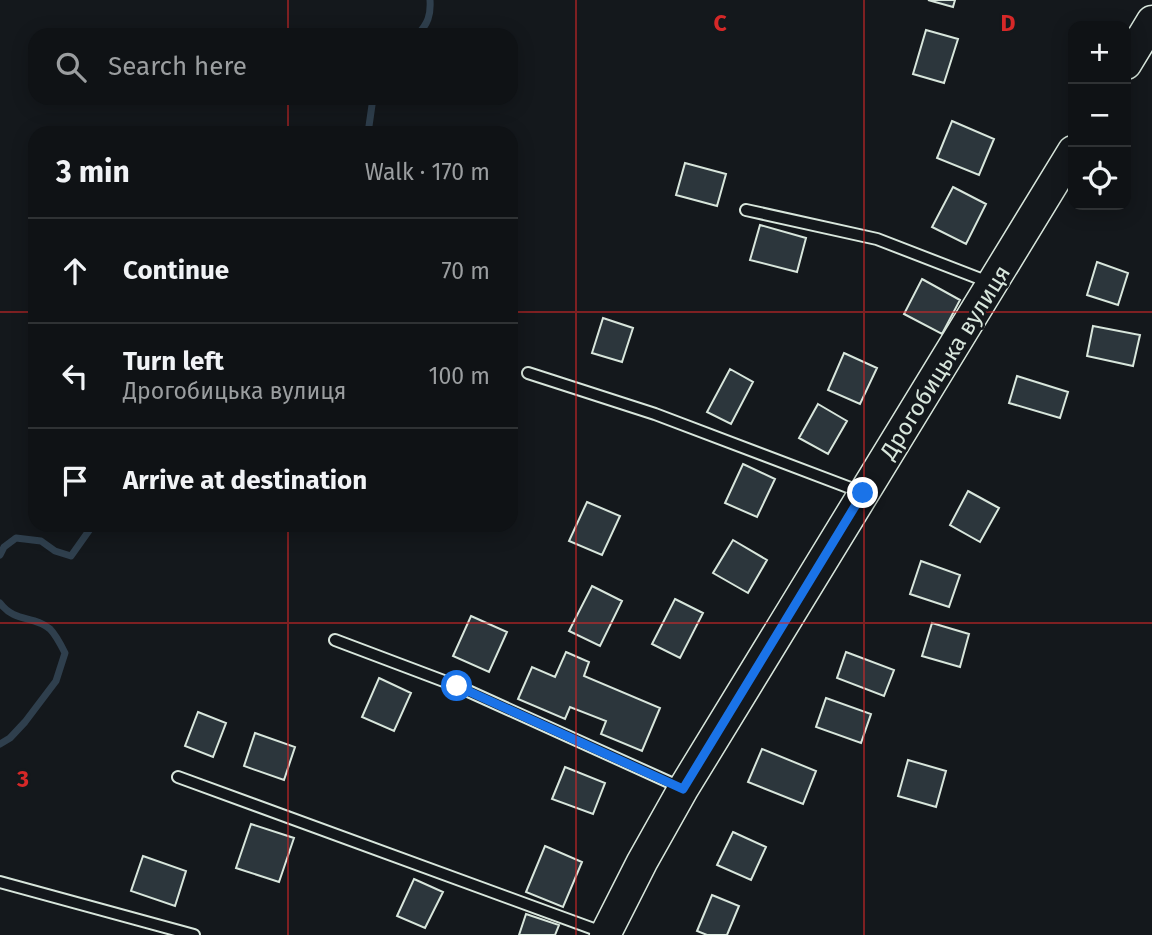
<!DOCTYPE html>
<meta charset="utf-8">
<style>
body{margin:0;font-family:"Fira Sans",sans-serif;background:#181b1e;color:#f1f3f6}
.controls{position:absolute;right:21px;top:21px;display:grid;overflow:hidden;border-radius:14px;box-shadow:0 4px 18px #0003}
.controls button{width:63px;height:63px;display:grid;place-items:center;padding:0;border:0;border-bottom:2px solid #2f3234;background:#0f1215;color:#f1f3f6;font:35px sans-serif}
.stop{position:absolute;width:21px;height:21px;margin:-16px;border:5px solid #1a73e8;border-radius:50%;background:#fff}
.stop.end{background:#1a73e8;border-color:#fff;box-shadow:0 2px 7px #0008}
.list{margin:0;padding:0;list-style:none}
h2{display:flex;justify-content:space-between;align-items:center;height:91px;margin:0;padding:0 28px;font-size:30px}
h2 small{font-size:23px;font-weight:400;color:#9b9ea0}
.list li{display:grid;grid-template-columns:46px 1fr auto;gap:21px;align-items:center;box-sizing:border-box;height:105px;padding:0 28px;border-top:2px solid #2f3234}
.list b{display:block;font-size:26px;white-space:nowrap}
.list p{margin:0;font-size:23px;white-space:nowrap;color:#9b9ea0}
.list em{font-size:23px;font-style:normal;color:#9b9ea0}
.icon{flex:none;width:38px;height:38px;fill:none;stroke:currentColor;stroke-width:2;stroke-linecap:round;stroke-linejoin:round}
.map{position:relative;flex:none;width:1152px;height:935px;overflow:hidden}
.search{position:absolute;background:#0f1215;box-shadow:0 4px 18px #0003;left:28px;top:28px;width:490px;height:77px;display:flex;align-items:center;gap:18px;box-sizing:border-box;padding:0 24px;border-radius:21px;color:#9b9ea0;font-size:26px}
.panel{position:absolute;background:#0f1215;box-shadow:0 4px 18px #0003;left:28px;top:126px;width:490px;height:406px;border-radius:21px}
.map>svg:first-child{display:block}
</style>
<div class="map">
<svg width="1152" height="935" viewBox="0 0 1152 935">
<rect width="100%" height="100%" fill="#14181c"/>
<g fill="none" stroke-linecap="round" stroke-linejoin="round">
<path stroke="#2f3f4d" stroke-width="7" d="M417,35C428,24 431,15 430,0
M368,133L373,98
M0,555L4,547L16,538L41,541L55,551L71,556L93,525
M0,603C15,623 34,615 50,629C56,635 61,645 65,653L56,681L25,722L10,738L0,744"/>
</g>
<path fill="#2c363c" stroke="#d8e6dc" stroke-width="2" d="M928,0H955L953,7Z
M926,30L958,39L944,83L913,74Z
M952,121L994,139L979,175L937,158Z
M685,163L726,174L717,206L676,195Z
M953,187L986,204L966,244L932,227Z
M760,225L806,238L797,272L750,260Z
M1097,262L1128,273L1118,305L1087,295Z
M922,279L960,300L942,334L904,314Z
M603,318L633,328L622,362L592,353Z
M1093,326L1140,335L1133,366L1087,356Z
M844,353L877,368L860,404L828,390Z
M730,369L753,382L731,424L707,412Z
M1017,376L1068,392L1060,418L1009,403Z
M818,404L847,421L828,454L799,438Z
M743,464L775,479L757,517L725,503Z
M968,491L999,508L980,542L950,525Z
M587,502L620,516L602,555L569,541Z
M733,540L767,560L748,593L713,573Z
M921,561L960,575L949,607L910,594Z
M592,586L622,601L600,646L569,631Z
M675,599L703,613L680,658L652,644Z
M471,616L507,632L489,672L453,656Z
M932,623L969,634L960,667L922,656Z
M566,652L589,662L584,676L660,708L642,751L601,734L606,721L570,707L565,719L518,699L532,667L555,677Z
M846,652L894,670L884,696L837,678Z
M379,678L411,693L394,731L362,717Z
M826,698L871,714L861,743L816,727Z
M198,712L226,723L213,757L185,746Z
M255,733L295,747L284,780L244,766Z
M762,749L816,771L803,804L748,782Z
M908,760L946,771L936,807L898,796Z
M565,767L605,783L593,814L552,799Z
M251,824L294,838L279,882L236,868Z
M733,832L766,847L751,880L717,865Z
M545,846L582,862L563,907L526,892Z
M143,856L186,871L175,906L131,891Z
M414,879L443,892L425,928L397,916Z
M712,895L739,906L727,935H707L697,931Z
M526,914L559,925L555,935H519Z"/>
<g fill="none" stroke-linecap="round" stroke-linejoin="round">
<defs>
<path id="service" d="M746,210L877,239L991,283
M528,373L655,414L861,492
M335,640L457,686L680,787
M178,777L602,932
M0,882L194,935"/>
<path id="secondary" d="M1126,64L1152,21
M605,935L642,862L683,789L1073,151"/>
</defs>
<use href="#service" stroke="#d8e6dc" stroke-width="14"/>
<use href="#secondary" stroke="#d8e6dc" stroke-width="33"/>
<use href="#service" stroke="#14181c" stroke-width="10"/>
<use href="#secondary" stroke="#14181c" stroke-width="30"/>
</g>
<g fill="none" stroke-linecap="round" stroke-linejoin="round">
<path stroke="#1a73e8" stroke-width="9" d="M457,686L683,789L863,493"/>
</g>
<path fill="none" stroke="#d62828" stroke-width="2" stroke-opacity="0.55" d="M288,0V35M576,0V935M864,0V935M288,98V133M0,312H35M511,312H1152M288,525V935M0,623H1152"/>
<g text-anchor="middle" stroke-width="5" stroke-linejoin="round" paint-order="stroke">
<g font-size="23" fill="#d8e6dc" stroke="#14181c">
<text transform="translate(945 362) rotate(-58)" y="8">Дрогобицька вулиця</text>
</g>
</g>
<g font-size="23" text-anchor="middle" font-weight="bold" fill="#d62828" stroke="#14181c" stroke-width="5" stroke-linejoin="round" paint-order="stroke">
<text x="720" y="31">C</text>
<text x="1008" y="31">D</text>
<text x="23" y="787">3</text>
</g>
</svg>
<div class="controls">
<button>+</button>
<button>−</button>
<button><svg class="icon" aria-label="locate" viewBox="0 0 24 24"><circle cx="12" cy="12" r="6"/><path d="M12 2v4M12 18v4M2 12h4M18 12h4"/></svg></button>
</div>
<div class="stop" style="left:457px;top:686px"></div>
<div class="stop end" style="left:863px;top:493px"></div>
<div class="search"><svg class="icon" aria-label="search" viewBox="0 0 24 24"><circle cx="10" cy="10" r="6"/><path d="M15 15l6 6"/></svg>Search here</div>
<section class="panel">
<h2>3 min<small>Walk · 170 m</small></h2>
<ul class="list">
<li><svg class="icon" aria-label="ahead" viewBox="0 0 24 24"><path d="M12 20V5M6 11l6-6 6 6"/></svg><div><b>Continue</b></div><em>70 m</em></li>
<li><svg class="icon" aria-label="left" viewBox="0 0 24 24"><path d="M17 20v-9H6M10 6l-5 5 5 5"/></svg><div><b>Turn left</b><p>Дрогобицька вулиця</p></div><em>100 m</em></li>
<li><svg class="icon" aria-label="arrive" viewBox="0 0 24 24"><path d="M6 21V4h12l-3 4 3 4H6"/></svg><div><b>Arrive at destination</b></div></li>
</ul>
</section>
</div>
